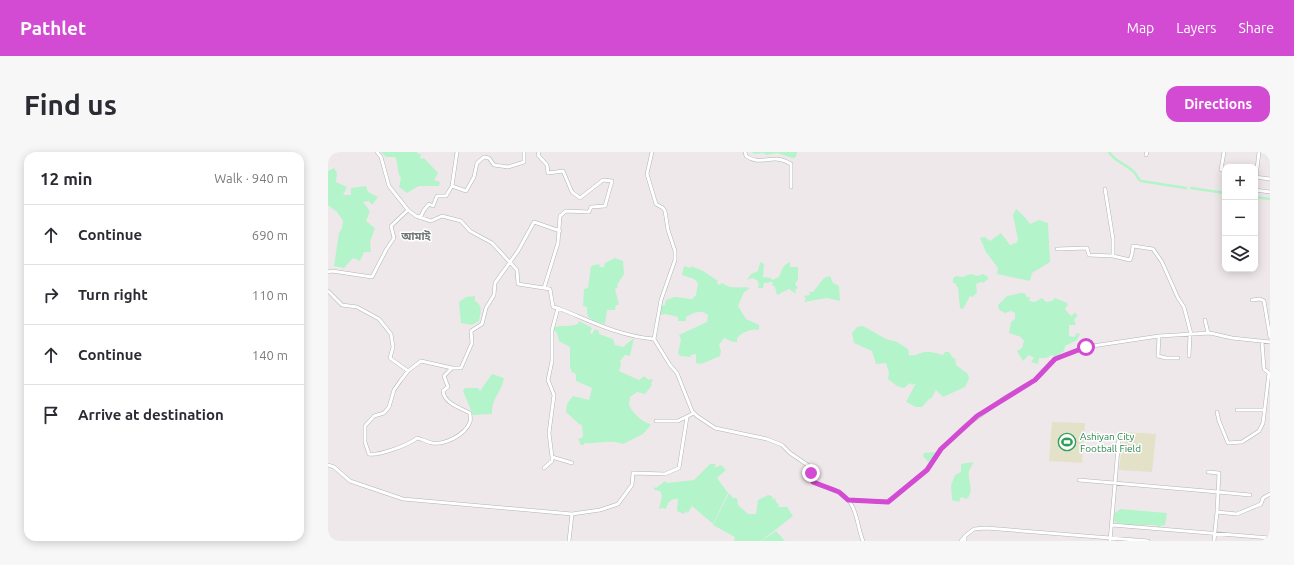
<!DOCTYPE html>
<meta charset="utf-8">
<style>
body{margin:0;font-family:Ubuntu,"Noto Sans Bengali",sans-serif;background:#f7f7f7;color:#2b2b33}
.controls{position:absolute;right:12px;top:12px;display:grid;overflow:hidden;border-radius:8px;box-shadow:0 2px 10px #0003}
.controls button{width:36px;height:36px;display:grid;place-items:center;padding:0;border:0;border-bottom:1px solid #e1e1e2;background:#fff;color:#2b2b33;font:20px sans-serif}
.stop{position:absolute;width:12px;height:12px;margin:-9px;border:3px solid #d34ad3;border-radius:50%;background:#fff}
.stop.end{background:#d34ad3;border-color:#fff;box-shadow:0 1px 4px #0008}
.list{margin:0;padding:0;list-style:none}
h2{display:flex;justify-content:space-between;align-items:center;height:52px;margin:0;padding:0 16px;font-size:17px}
h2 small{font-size:13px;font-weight:400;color:#7c7c81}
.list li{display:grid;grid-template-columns:26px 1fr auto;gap:12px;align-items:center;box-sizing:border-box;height:60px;padding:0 16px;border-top:1px solid #e1e1e2}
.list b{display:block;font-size:15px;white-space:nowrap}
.list em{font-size:13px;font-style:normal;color:#7c7c81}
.icon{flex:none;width:22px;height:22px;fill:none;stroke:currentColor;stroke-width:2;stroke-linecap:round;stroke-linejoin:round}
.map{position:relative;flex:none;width:942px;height:389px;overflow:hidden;border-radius:12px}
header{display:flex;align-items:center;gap:24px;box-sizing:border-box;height:56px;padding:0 20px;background:#d34ad3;color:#fff}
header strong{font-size:19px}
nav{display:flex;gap:22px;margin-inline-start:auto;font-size:14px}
.intro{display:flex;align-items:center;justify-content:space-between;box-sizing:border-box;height:96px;padding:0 24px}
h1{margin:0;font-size:28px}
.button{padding:10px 18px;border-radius:12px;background:#d34ad3;color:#fff;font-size:14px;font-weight:700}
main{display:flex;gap:24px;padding:0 24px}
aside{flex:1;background:#fff;border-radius:12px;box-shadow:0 2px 10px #0003}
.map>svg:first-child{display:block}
</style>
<header>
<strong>Pathlet</strong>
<nav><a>Map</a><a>Layers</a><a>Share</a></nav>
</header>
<div class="intro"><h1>Find us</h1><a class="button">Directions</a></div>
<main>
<aside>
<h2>12 min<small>Walk · 940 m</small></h2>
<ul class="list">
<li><svg class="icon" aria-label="ahead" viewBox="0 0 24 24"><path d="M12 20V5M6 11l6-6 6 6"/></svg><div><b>Continue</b></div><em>690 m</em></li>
<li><svg class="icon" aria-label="right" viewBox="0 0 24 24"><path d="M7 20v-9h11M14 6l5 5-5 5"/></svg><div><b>Turn right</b></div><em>110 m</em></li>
<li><svg class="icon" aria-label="ahead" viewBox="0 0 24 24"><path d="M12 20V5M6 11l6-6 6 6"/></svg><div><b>Continue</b></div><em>140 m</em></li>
<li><svg class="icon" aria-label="arrive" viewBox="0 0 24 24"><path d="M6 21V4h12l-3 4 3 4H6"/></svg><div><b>Arrive at destination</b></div></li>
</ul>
</aside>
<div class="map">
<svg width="942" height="389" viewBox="0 0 942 389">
<rect width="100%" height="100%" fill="#efe8ea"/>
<path fill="#e3e1c8" d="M724,270L757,271L754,311L721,309Z
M796,280L828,282L824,320L791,318Z"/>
<path fill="#b3f4ca" d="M53,0H89L90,2H93L92,7L96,6L110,21L106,28L112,30L111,34H91L79,41L71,35L73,26C68,19 71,11 67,5H58Z
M424,0H469L468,5L465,6L449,1L438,3L436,1L426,2Z
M6,16L9,21L8,30L19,35L15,43H23V36L38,34L40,40L50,45L44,53L41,49L35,50L42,59L38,69L47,76L42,90L43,100H36L32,109L25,106L16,116L6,114L11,81L14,76L15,69L9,60L0,53V19Z
M688,57C693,61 698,66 702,72L711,68L720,71L722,110L704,121L702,129L669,122L670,116L658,100L652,86L657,85L662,89L673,81L682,93L688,91L690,88L685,63Z
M287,106L295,109L296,122L289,133L290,135L287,137L291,153H288L287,158H279L277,172L266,169L257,163L260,165L259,161V155L255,154L256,137L260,136L263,114L271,112L272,115H276L277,111Z
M432,110L436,112L435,125L443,126L444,128L451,125C454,117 455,113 462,110V115H470V127L467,132L470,136L467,138L468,142L461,137L449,143L447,135L444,133L445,130L436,131L435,136H430L431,132L429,128L424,126L419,128L423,122L430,119Z
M356,114L363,116V114L375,119L390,129L389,131L391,133L394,131C403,138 412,134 422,136L416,140L410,154L418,167L431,173V178C424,176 414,180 409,186V190H405L396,186L391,193L393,199L392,204L373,212L368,211V202L363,203L362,205L352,204L350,201L353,188L351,183L379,170L380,163C373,157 366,160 358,165V169H350V165L338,162L331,163L332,154L337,153L338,148L347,145L364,147L368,143L370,131L366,127L354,123Z
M643,122L650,124L655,122L660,125V127L655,131L653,130L648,132L649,140L645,145L642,144L635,157L632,156L630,136L627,131H625V126L628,124L634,125Z
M502,124L505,131L511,134L512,149L499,146L476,150L478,147L476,144L482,143L481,140H485L496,126Z
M693,141L698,142V145H702L701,149L707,150L714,146L718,150L724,149L727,146L739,151L740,152L737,157L743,164L749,159L747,162L750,163L746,168L748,173H741V184L746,185L749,181L752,182L749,188L737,194L736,199L727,205L724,203L718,206H711L710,212L703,210L706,206L701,203L695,209L689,199L694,196L696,189L693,185L681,181L683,170L687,167V161L683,159L677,161L671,158L670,153L679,144Z
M147,144V149C156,154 152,161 151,169L144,173L133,171L131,150L138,145Z
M251,169L264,176L262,181L264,182L267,177L271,179V182L285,187L287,193L295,195L306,186L302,204L297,203L292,209L293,212L291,219L311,228L316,224L321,228L323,227L325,228L323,231L324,233L317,242L309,240L302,245L301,253C305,261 313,269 322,272V274L315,282L295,292C281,287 270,292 256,291V293H253L250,287L255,285L254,273L251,272L238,260L239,252L245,244L261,248L264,236L248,229V222L244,220L242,215V195L231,189L229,181L225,177L226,175C234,173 242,175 250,172Z
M535,174L558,187L569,190L580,197L581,203C587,205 590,201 597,200C604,199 609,202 615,203L617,200H621L625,206H627L628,213L640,222L641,227L637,235L615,245L608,238L603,247L602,246L594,255H588L578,250L588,231L584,233L582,231L576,236L569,234L560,227L561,221L558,211L548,212L544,199L526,191L524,181L529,175Z
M164,222L176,226C174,240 163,246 164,262L145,263L135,239L137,236H150L152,239Z
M609,300L601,311L595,304L596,301Z
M645,310C645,314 642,315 641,319C639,328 647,338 639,347L633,345L631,350L624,348L623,333L627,323L633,320V312Z
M382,312H388L386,316L393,313L398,318L389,326L400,341L385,372L364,354L360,361L358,359L356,362L349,359L350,347C344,346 339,351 338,357L335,356L331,357L334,344L332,339L327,338L325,335L328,336L337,329L339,331L366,328Z
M401,341L405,346H409L410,353L420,362H428L430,348L440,343L444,344L445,348L447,346L448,350L451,353L450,355H459L465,364L433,389H406L407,385L385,373Z
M792,357L839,361L837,373L830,375L828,373H800L787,370L785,366L787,361Z
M448,379L457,389H434L435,388Z"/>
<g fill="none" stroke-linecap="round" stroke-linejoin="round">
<path stroke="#b3f4ca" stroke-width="2.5" d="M781,0C787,10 800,13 807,21C810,25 809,27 813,29L858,36
M863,36L897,41
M927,45L942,47"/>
<defs>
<path id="minor" d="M49,0L53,5L61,34L80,58
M211,0L210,3L219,13L220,21L235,19L244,40L252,46L275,28L284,29L277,54L263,55L261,60L238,59L232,64L230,91L216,136
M324,0L319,22L328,52L335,56L337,59L340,78L347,99V108L333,148L326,187L342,213L349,221L364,259L369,264L387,276L439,287L454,293L462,301L481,314L485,330C493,335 503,335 511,340C530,351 528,372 535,389
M417,0L418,4C433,15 445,0 463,12V35
M939,0H942
M818,3L819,0
M893,18L896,0
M927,25L942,27
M928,25L931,0
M124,34L138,39L146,25L149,11L156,5L161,6L166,13L180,15L196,10V0
M777,37L785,87V104
M927,38L942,40
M92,66L96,58L101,52L105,54L109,44H118L124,34L129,0
M729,97L759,96L761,103L785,104L802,108L804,102L805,94L825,97L834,110L850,146L856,155L863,182
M0,120L4,119L44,125L58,98L66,86L63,74L80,58L88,64L103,69L114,64L133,69L142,79L164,91L189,118L190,132L222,137L225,155L230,156
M0,139L14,153L29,155L51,167L63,182L65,195L62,206L80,219
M924,148L932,147L936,149L942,185
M877,168L880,181
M831,184L830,204L838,206H850
M861,204L862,182
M124,216L116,224L120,235L115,239C116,251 132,256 142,261C142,264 143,268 142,270C137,283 117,293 104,291C99,290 94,287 89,286C81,293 50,304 41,302L37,290V274L46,264L56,261L61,255L66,238L73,228L80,219L93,209L124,216H133L144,191L143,179L154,172L158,156L166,143L167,131L190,99L206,70L232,79
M909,258H936
M889,260L891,269L900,291L914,290L931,279L935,271L941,221L936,217L934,190
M328,269H350L366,261
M224,305L244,311
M0,313L6,315L22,329L75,347L244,362L272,358L290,352L304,333L305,321L337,322L351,316L359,265
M216,316L224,309V305L221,281L226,243L220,228L224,209V178L230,156C263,169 290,184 326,187
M880,320L891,321L890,340L922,343
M751,328L890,340L889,360L909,362L933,352L935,346L942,342
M520,348L560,350L599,318L613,297L637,274L678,245L707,228L727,207L758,195L831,184L882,181L904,186L942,190
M784,373L942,386
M637,384L646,377L658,376L820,389
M241,389L244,362
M633,389L637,384V389
M782,389L791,285
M886,389L889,360"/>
</defs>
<use href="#minor" stroke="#b0b5b4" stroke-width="4"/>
<use href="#minor" stroke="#fff" stroke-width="3"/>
</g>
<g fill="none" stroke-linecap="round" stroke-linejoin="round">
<path stroke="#d34ad3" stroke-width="5" d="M483,321L485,330L511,340L520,348L560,350L599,318L613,297L649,264L707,228L727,207L758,195"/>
</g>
<defs>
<symbol id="stadium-ring" viewBox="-11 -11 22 22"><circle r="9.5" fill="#fff" stroke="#2e9e5b" stroke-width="1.5"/><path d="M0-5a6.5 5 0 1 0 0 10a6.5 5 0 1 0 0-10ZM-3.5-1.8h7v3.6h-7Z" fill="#2e9e5b"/></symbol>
</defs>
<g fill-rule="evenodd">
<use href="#stadium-ring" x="729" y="280" width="20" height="20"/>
</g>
<g text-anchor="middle" stroke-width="3" stroke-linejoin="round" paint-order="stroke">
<g font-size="10" fill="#27864d" stroke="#fff" text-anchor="start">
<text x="752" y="288">Ashiyan City<tspan x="752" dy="12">Football Field</tspan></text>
</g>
<g font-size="11" font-weight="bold" fill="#707874" stroke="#fff">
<text x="88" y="88">আমাই</text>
</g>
</g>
</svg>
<div class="controls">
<button>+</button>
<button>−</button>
<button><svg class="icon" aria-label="layers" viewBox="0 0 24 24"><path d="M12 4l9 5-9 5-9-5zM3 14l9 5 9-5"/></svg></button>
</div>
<div class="stop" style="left:758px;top:195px"></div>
<div class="stop end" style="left:483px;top:321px"></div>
</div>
</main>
